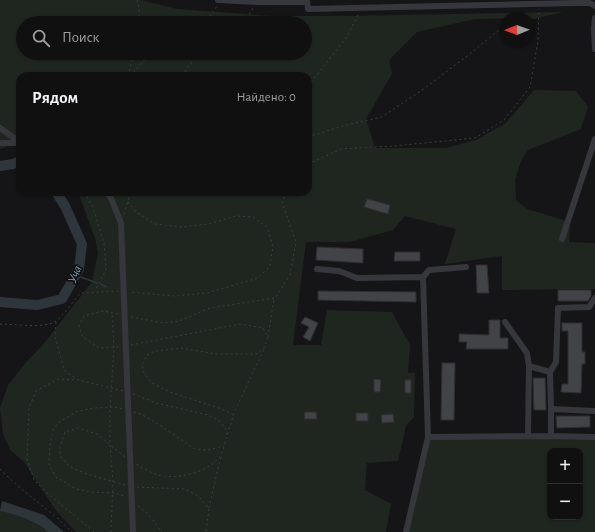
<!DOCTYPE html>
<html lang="ru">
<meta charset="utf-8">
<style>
body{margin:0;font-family:"Alegreya Sans",sans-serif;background:#19191a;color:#f1f3f6}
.controls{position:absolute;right:12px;bottom:12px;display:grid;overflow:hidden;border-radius:8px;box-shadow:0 1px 3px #0004}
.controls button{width:36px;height:36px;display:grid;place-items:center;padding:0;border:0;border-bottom:1px solid #303031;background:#101011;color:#f1f3f6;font:20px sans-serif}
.compass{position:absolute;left:499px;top:12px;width:36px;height:36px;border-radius:50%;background:#101011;box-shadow:0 1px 3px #0004;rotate:269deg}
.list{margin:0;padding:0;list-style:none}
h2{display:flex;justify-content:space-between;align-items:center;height:52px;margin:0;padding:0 16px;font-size:17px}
h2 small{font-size:13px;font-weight:400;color:#9c9d9f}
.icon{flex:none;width:22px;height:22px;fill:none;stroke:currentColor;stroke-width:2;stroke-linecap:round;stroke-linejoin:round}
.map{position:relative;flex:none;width:595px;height:532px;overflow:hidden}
.search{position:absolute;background:#101011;box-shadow:0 1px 3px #0004;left:16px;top:16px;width:296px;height:44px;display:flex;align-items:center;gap:10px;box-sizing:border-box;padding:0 14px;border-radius:22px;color:#9c9d9f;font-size:15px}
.panel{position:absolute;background:#101011;box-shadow:0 1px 3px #0004;left:16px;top:72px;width:296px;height:124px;border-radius:12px}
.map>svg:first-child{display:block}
</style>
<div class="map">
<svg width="595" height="532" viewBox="0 0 595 532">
<rect width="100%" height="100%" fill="#151517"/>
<path fill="#1f2620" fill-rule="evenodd" d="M0,0H141L177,9L272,16H345L563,12L529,20V18L475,19L417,32L389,60L392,74L366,119L375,148H446L476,140L506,123L534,90L576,91L588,107L581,129L528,150L521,161L515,180L516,200L527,209L570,222L569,242L595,243V289L502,290V256L445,264L456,229L405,216L393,230L350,242H306L293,345H321L327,310L392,312L410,345L408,373H415L414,417L406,426L398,461L367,463L365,490L391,504L386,532H76L57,512L24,462L10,450L3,434L0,408L8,385L29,359L41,347L92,282L98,253L95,238L78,192H308V76H20V141L0,149ZM23,23H305V53H23Z
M428,437L595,438V532H406ZM550,451H580V517H550Z
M0,511C17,515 35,520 48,532H0Z"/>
<path fill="#2e363c" d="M2,501L44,515L64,532H48C35,520 17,515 0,511Z"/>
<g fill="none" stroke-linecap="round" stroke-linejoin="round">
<path stroke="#2e363c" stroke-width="1.5" d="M75,275L97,283
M101,284L106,287"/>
<path stroke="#2e363c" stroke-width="10" d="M0,166L13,164L20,161
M0,302L37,305L62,299L79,269L82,244L65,206L56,192"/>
</g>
<path fill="#424347" stroke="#2f2f33" d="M367,199L390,205L388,214L364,207Z
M317,247L363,249V263L316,260Z
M395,252H420V261H394Z
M476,265H487L489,293H477Z
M558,290H591V296L588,301H558Z
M318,291L416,292V302L318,300Z
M305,317L318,323L310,341L303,337L309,327L301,323Z
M489,320H500V338H508V349H466L467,342H459V334L489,335Z
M562,323H582V352H585V364H582L581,393L561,392L562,384H568V331H562Z
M442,363H455L454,420H441Z
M533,378H545L546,410H534Z
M374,379L381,380L380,392H374Z
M405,380H411V393H405Z
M305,412H316L317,419H304Z
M356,413H368V421H356Z
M393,414L394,422L382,423L381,415Z
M556,416H590V427L557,428Z"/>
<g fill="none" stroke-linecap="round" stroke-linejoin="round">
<path stroke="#3c3e42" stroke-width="1" stroke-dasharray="2 3" stroke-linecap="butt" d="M137,0L139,8V23
M511,18L517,11
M185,23L210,16L217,6
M244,23L253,8
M128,76L134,53
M130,76L151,53
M182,76L189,65L202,53
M308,86L346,38L358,15
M308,137L346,125L382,117L425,88L471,53L505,25
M308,164L341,149L394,146L475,138L504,120L530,87L538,41L539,9
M87,192L86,195L93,208L104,243L106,270L95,291
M128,202L136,212L155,224L181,227L208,224L236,216L253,217L267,227L273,246L270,266L258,278L207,293L175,296L130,292
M124,214L131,192
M118,314L103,311L84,316L79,325L82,336L99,348L120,347
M131,317L163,323L179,321L210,308L275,298L290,275L296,242L282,202L287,192
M56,322L55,336L64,370L78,380
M0,324C14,324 45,329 56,321C63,316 74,300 81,293L119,291
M268,337L274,299
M131,345L240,324L263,328L268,337L264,348L257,354H216L181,348L155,351L147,355L142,365L144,373L152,383L170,392L222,409L233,415C232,422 229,428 227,436C225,442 224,450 220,456C211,471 180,479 164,476C154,475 145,469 136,464
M133,394L156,403L208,415L218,420L226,429L227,435
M122,409L114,407L94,408L76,412L58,423L53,430L50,445L49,464L56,477L76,489L92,492L115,493L126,497
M134,412L141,414L155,422L195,449L207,450L224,446
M233,415L264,349
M0,469C22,492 49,509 72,532
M125,485L87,474L70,467L60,456V446L65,432L78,428L97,434L125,457
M137,487L184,489L197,495L209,508L206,532
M138,506L149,515L162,532
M209,508L221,456
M94,532L47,493L34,480L27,459L29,408L36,391L58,379L79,380L123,391
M111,532L113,481L110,445V408L114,347L112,313"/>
<path stroke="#36373c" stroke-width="6" d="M218,0L257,2H307
M307,0L308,9L576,3H590L595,6
M595,18L594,28L595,49
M0,128L20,142
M0,143H20
M106,192L111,198L121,223L133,532
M562,239L595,139
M317,269L339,271L357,278L423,277L428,437
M423,277L429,270L466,267
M505,322L527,353L529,366L550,372L556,362L558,308L589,307L595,298
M550,372L551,409V436
M551,409L595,411
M528,436L529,366
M406,532L428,437L551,436L595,437"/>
</g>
<g text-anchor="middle" stroke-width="3.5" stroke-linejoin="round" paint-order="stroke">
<g font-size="13" font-style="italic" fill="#819baf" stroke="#101012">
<text transform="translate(74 274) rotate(-67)" y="5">Уча</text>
</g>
</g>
</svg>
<div class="controls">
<button>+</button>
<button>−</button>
</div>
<svg class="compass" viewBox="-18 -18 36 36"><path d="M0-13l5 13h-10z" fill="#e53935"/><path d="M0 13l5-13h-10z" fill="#9c9d9f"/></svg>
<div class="search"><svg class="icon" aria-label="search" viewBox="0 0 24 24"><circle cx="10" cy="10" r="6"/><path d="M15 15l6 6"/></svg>Поиск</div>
<section class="panel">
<h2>Рядом<small>Найдено: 0</small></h2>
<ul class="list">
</ul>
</section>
</div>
